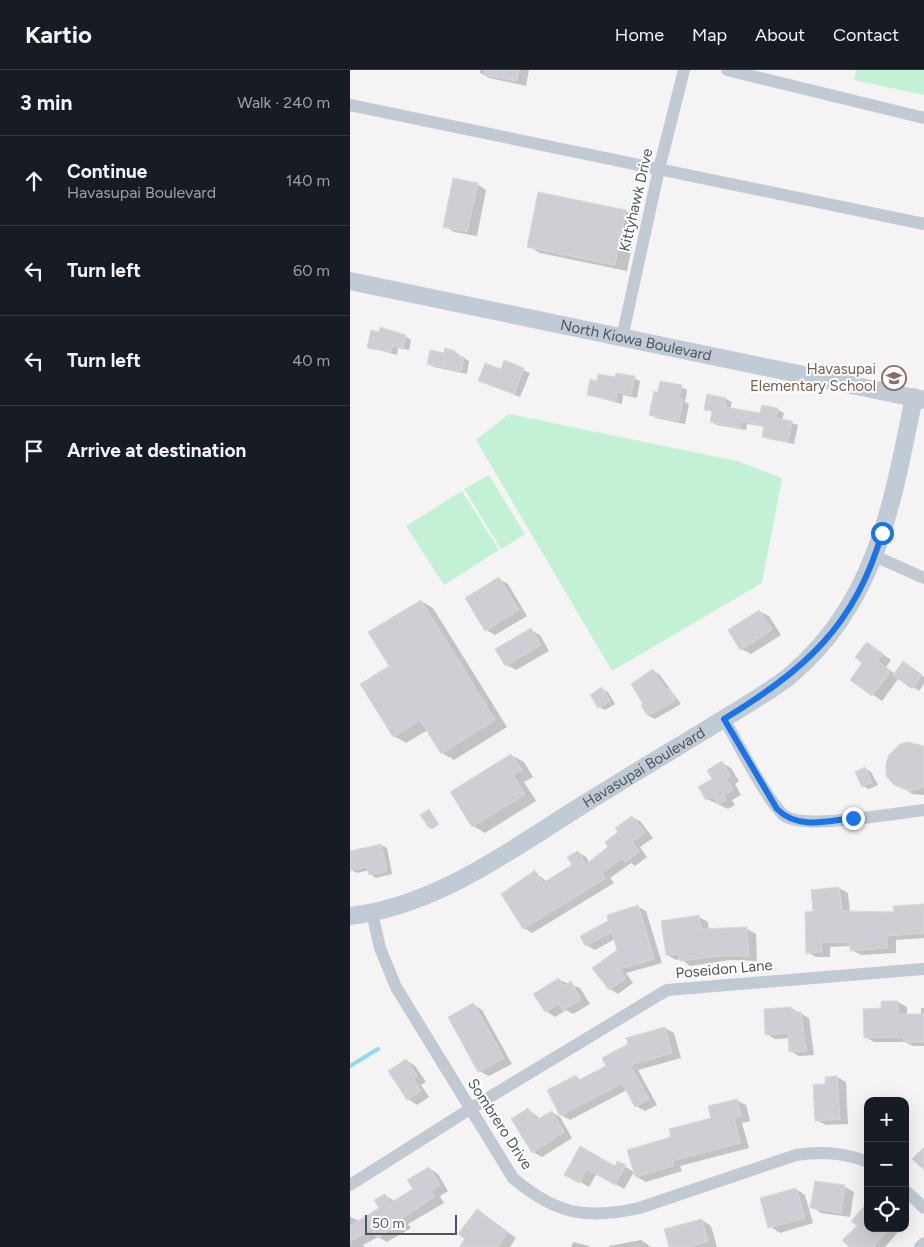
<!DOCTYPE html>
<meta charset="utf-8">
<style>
body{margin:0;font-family:Figtree,sans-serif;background:#20242c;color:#f1f3f6}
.controls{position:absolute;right:15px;bottom:15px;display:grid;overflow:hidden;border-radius:10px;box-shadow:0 5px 20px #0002}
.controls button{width:45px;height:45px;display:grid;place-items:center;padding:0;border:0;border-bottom:1px solid #363941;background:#171b24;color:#f1f3f6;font:25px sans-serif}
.scale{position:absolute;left:15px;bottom:12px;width:92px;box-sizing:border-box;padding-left:5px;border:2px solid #4a5661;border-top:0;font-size:14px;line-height:18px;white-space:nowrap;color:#4a5661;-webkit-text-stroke:4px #fff;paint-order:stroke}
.stop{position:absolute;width:15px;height:15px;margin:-11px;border:4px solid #1a73e8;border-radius:50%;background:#fff}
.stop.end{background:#1a73e8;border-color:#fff;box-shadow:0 1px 5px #0008}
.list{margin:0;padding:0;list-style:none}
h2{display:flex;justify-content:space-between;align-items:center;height:65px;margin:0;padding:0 20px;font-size:21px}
h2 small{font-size:16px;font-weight:400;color:#9ea1a6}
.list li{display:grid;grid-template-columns:32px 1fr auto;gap:15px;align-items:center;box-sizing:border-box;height:90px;padding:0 20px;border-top:1px solid #363941}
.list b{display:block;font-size:19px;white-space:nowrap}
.list p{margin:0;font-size:16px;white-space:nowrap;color:#9ea1a6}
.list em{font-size:16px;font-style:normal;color:#9ea1a6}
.icon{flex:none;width:28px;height:28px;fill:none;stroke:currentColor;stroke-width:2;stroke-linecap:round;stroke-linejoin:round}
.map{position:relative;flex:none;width:574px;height:1177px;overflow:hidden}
header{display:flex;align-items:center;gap:30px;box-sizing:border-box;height:70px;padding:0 25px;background:#171b24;border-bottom:1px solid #363941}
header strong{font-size:24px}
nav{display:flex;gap:28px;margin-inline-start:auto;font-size:18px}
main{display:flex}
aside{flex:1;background:#171b24}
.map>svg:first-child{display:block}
</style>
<header>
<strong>Kartio</strong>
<nav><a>Home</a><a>Map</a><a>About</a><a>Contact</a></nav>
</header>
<main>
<aside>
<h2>3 min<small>Walk · 240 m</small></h2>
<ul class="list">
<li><svg class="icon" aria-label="ahead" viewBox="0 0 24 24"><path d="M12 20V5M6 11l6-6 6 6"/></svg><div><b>Continue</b><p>Havasupai Boulevard</p></div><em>140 m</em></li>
<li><svg class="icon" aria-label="left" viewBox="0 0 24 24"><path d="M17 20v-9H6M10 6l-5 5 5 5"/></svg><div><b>Turn left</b></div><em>60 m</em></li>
<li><svg class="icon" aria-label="left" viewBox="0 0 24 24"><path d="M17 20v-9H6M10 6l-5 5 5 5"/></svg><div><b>Turn left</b></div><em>40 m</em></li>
<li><svg class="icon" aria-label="arrive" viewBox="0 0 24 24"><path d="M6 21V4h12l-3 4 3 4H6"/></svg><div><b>Arrive at destination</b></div></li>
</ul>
</aside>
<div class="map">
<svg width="574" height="1177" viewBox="0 0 574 1177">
<rect width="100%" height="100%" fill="#f5f3f3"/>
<path fill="#c3f1d5" d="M506,0H574V25L504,10Z
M159,344L387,391L432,408L412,513L262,601L126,370Z
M139,405L175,464L151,479L114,419Z
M112,421L149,480L94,515L56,456Z"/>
<path fill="#0003" d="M130,0H179L176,16L139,8L130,3Z
M127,114L136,120L127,166L104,162L94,156Z
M276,141L288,148L277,201L190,183L178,176Z
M55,266L61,270L59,280L48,278L47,285L19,277Z
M105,282L119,291L117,304L84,297L78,294L95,284Z
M155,292L180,303L170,327L135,313L151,301Z
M284,308L290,311L287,328L273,325L272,334L238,325L248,312Z
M331,317L337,320L335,332L339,334L335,354L306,348L300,344Z
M376,329L382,332L380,339L411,345L428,340L434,343L432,350L448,355L444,374L419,369L413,366L415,357L397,354L396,360L367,355L361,352L363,343L356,339Z
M149,509L158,514L177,546L145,565L136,560Z
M71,531L83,538L157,657L104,690L92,683L78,660L56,673L44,666L41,597Z
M409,541L419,546L431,565L401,584L391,579Z
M181,560L190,565L199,581L166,600L156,595Z
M517,573L541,590L536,597L545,604L559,597L574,607V614L569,621L549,608L532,631L501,609L514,593Z
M303,601L309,604L331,634L305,649L299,646L293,636Z
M252,619L258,622L265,634L255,640L249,637Z
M566,674L574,679V725L562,724L537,705Z
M161,685L174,692L183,707L174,712L186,731L135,763L123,756Z
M372,693L381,698L389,711L385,714L391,725L382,730L385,735L378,739L357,729Z
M515,698L521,702L528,715L519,719L513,716Z
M79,741L89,754L82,759L79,757Z
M282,747L291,752L303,768L290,777L297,787L285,796L281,793L260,808L264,813L182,863L174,858L185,802L197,812L224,796L228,782L236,787L239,792L260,777Z
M31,775L37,778L42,804L26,808L20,804L19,800L7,803L1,800L0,782Z
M489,818L498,823L500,843H545V837L574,835V868L546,870V883L511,885L502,880V876L480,877V887H466L457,882L464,843Z
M288,837L296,841L312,893L276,903L283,913L268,924L260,919L269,880L265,869L245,880L236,875Z
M349,847L358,852L359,860L397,859L406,864L407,891L380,890L340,896L331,889L326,890L317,885Z
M209,910L230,918L240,934L223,944L216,940L205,947L196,941L185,924Z
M548,932L557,937V945L571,946V938H574V976H563L555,972H524L515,967L533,939Z
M123,934L132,940L162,994L139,1006L129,1001Z
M441,938L459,948L464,985L449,986L440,981V968L425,969L417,964Z
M315,958L324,963L331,988L288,1000L307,1035L295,1041L286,1036L277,1020L220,1050L211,1045L226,1007L232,1010L257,996Z
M56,990L65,996L76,1012L71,1015L79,1027L67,1035L58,1029Z
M487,1007L496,1012L498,1054L476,1055L466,1050L476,1016Z
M386,1030L396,1035L400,1051L392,1053L399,1078L330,1096L332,1101L296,1112L287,1107L323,1068L362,1048Z
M178,1039L190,1049L202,1042L210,1047L222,1068L192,1087L183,1082L162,1049Z
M230,1078L265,1097L268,1092L284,1102L274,1119L247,1103L239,1117L216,1104Z
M79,1098L88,1104L98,1121L90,1126L94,1133L58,1154L61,1158L37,1172L28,1167L13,1175L15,1177H0V1147L10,1151L31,1139L35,1125L44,1131L65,1120Z
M495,1117L504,1122L500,1147L471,1143L462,1137Z
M446,1119L455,1125L463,1153L430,1163L421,1157Z
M127,1140L166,1168L160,1177H117L116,1169Z
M352,1150L361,1156L367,1177H320Z
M518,1158H551V1159L535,1177H500Z
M291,1170L301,1177H259V1176Z
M223,1172L239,1176L240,1177H221Z"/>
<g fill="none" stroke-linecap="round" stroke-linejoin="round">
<path stroke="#90daee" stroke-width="4" d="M0,996L28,979"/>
</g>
<path fill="#cdcfd5" stroke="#d7d9de" d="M135,0H169L167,11L134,5Z
M103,108L128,113L117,162L93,157Z
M188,122L276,140L265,195L177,177Z
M30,257L56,265L53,278L42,276L41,282L17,278L21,260L29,262Z
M95,278L105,281L104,285L114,287L111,301L77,294L80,280L94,283Z
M154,290L174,298L164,324L128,311L135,293L151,299Z
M266,303L285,306L281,325L267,322L266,331L237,325L240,309L247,311L248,304L265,307Z
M310,311L332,315L329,328L333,329L329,351L299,345L304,321L308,322Z
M357,324L376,328L375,337L410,343L412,335L428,338L426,348L442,351L438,372L412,367L414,356L391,351L390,358L360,352L362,341L354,340Z
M149,507L169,540L135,561L115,528Z
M71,530L145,650L91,684L70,650L43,667L10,614L39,596L18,562Z
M409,540L422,560L390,580L378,560Z
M181,558L191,575L155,596L145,579Z
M517,572L533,584L527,591L541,601L522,626L500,610L512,593L505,587Z
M553,591L572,605L562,619L543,605Z
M303,599L316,620L319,618L326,630L298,646L291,636L293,634L281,614Z
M252,617L260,631L248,638L240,625Z
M558,672L574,676V717L559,721L544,715L536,706V693L539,685L550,674Z
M161,684L172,700L163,705L175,724L122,757L100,722Z
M372,691L380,706L376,708L383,720L374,725L376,730L368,734L363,726L356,730L348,717L362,709L357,700Z
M515,697L522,712L512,717L505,702Z
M79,739L88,753L79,758L70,745Z
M282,746L295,763L282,772L289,782L275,792L273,788L252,803L256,808L173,859L151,824L185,800L193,813L222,795L217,787L228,781L236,794L258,777L255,772L268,762L265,758Z
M31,774L37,801L19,805L17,797L0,801V781Z
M489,817L492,841L544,842L543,836L574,834V863L537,866V878L500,881V872H471L472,882L456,883L455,842L463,841L461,820Z
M288,835L304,889L269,899L276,908L259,920L242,898L267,880L262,862L235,876L230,866L258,851L257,845Z
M349,845L351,859L397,857L399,886H370L330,891L329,884L316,885L311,851Z
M209,908L213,916L221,911L231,929L213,940L209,934L195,942L183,924Z
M531,931H548V944H574V972H553V967L514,968L513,939L531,938Z
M123,933L154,988L128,1002L98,947Z
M442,937V942H451L456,981L439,982L438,963L415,965L414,939Z
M315,957L322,983L280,995L299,1029L285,1037L272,1013L210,1046L197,1020L226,1005L229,1010L256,996L252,988L278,974L276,968Z
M56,989L67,1006L63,1009L71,1021L57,1030L38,1001Z
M487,1006L490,1049L465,1051L463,1015L475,1014V1007Z
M387,1029L391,1046L384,1048L390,1073L322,1091L323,1096L285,1107L277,1080L321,1067L319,1059L361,1048L358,1036Z
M178,1038L186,1050L202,1041L214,1062L182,1083L161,1049Z
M230,1076L265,1096L267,1091L276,1095L265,1115L237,1099L229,1113L214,1105Z
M574,1077V1100L562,1089Z
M79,1097L90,1115L81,1121L85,1127L50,1149L52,1153L27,1168L22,1159L0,1172V1156L29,1138L24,1130L35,1124L40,1133L63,1119L57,1110Z
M465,1111L495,1115L491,1143L460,1138Z
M446,1118L455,1148L418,1158L410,1128Z
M518,1132V1158H540L523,1177H499L492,1170L507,1156L501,1151Z
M127,1139L158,1162L147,1177H109L115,1169L108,1164Z
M352,1149L358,1172L337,1177H319L314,1159Z"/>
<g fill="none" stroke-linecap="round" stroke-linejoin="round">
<path stroke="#c1cad2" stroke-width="12" d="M377,0L574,48
M0,35L574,154
M272,268L309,99L334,0
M525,486L574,508
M374,649C386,669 419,735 435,746C455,760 546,743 574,740
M22,843L30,878L46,917L163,1108C205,1144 236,1150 289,1138L446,1085C471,1081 494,1082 518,1092
M0,1115L120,1039L317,920L573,899
M555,1120L574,1138
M570,1177L574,1173"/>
<g stroke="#c1cbd6" stroke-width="18">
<path id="s1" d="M0,211L574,330"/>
<path id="s2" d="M0,846C86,836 159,781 231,736C290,699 350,664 409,627C420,620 433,612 443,603C527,531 543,430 564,327"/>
</g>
</g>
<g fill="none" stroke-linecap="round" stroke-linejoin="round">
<path stroke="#1a73e8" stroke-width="6" d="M503,748C477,751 448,760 427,739L374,649C454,600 505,557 532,463"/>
</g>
<defs>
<symbol id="school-ring" viewBox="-11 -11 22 22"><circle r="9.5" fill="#fff" stroke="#8d6e63" stroke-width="1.5"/><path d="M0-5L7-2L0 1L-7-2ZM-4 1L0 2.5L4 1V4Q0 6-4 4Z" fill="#8d6e63"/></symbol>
</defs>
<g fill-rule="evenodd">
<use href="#school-ring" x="530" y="294" width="28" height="28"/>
</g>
<g text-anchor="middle" stroke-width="4" stroke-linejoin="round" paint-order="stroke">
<g font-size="15" fill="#4a5661" stroke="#fff">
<text transform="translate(286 130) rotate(-77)" y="5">Kittyhawk Drive</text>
<text dy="5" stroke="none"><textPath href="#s1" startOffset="292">North Kiowa Boulevard</textPath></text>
<text dy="5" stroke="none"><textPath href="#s2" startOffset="332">Havasupai Boulevard</textPath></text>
<text transform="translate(374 899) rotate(-5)" y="5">Poseidon Lane</text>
<text transform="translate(150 1054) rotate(57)" y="5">Sombrero Drive</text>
</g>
<g font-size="15" fill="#785e54" stroke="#fff" text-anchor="end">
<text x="526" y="304">Havasupai<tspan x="526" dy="17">Elementary School</tspan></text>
</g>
</g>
</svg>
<div class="controls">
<button>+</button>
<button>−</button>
<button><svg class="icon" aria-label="locate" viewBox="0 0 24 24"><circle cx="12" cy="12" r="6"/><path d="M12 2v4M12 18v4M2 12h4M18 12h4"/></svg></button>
</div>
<div class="scale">50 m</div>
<div class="stop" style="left:532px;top:463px"></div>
<div class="stop end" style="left:503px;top:748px"></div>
</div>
</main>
